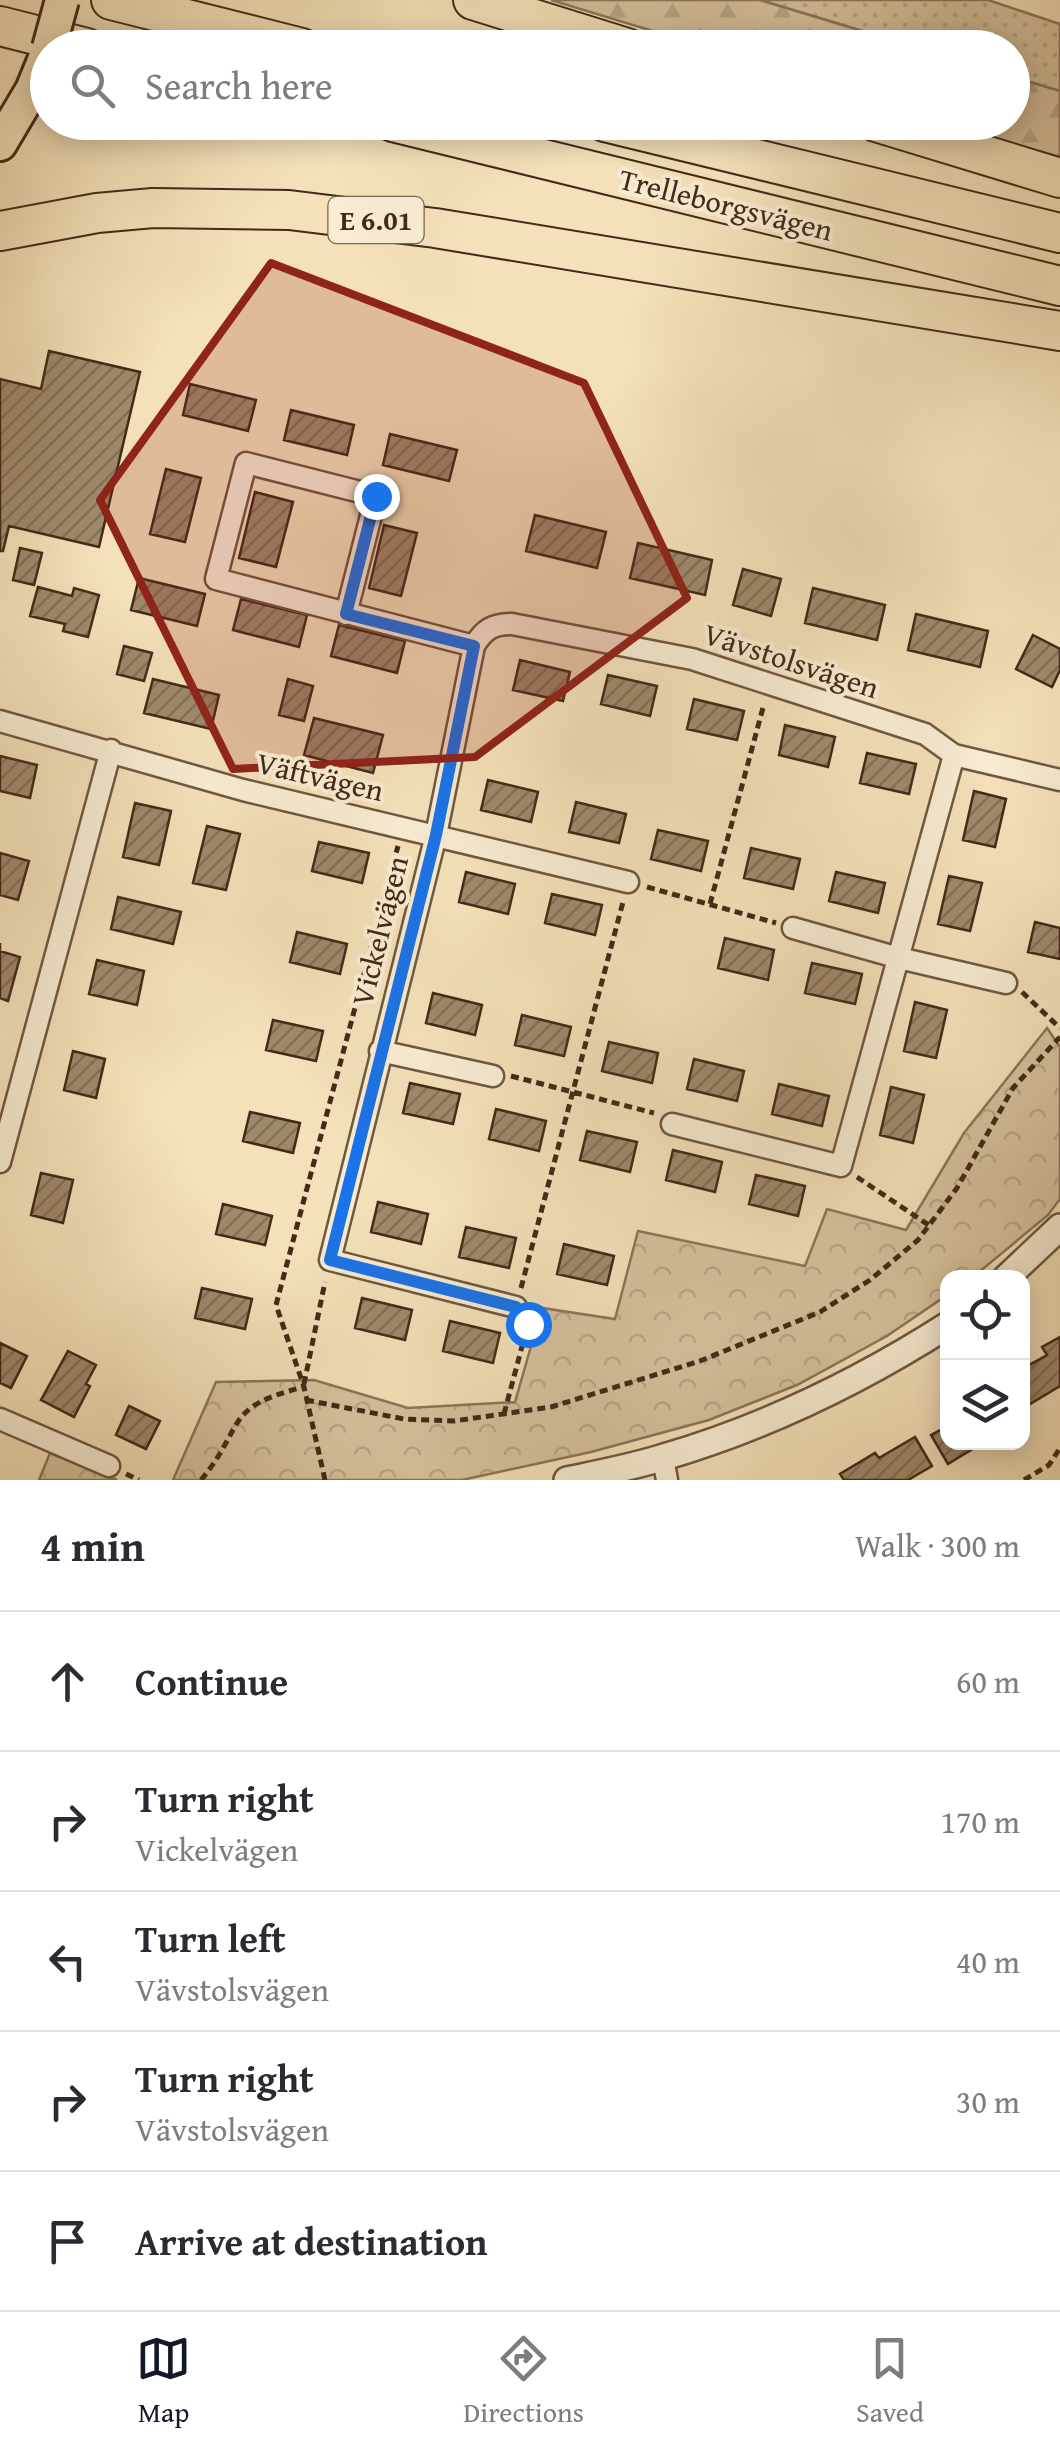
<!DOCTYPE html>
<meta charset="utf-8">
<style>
body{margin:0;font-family:"Gentium Book Plus",serif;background:#f2f2f3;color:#2b2b33}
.controls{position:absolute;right:30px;bottom:30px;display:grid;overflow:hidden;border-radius:20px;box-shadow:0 5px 25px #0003}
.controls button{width:90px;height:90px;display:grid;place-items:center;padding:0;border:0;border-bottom:2px solid #e1e1e2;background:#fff;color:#2b2b33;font:50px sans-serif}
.stop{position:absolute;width:30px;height:30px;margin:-22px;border:8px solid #1a73e8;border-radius:50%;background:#fff}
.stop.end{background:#1a73e8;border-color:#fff;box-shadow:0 2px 10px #0008}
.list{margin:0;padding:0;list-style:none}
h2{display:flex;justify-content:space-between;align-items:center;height:130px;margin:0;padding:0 40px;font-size:42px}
h2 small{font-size:32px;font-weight:400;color:#7c7c81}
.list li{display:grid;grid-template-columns:65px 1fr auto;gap:30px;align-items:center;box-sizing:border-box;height:140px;padding:0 40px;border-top:2px solid #e1e1e2}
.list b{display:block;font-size:38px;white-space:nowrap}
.list p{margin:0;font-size:32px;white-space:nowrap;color:#7c7c81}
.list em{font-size:32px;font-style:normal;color:#7c7c81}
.icon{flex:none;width:55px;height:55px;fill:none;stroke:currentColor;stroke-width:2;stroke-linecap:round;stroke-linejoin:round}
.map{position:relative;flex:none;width:1060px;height:1480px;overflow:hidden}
.search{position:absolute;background:#fff;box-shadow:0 5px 25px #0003;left:30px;right:30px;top:30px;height:110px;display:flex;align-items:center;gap:25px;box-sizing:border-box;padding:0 35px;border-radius:55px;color:#7c7c81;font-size:38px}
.sheet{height:830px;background:#fff}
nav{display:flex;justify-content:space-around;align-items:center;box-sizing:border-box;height:140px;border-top:2px solid #e1e1e2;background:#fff;font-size:28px;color:#7c7c81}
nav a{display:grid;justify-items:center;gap:5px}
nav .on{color:#111827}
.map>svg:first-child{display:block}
</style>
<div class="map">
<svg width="1060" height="1480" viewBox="0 0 1060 1480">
<defs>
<pattern id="grass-dots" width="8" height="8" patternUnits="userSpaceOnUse" patternTransform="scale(2.5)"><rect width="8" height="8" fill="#d6c29d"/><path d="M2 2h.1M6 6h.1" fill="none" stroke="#b9a786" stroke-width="1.8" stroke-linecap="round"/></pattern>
<pattern id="forest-firs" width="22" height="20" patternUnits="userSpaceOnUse" patternTransform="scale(2.5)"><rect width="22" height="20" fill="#d6c29d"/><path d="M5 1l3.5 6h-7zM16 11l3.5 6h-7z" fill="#b9a786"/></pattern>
<pattern id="park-crowns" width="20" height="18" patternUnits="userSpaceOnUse" patternTransform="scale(2.5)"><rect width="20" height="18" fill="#d6c29d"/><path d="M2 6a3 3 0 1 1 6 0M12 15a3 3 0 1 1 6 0" fill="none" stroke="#b9a786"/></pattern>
<pattern id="building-hatch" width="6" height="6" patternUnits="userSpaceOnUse" patternTransform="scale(2.5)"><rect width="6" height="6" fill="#9f896b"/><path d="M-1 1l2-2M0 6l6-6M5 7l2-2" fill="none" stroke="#837057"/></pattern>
</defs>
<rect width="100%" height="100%" fill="#f4e1b9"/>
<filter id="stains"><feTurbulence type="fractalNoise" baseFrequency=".002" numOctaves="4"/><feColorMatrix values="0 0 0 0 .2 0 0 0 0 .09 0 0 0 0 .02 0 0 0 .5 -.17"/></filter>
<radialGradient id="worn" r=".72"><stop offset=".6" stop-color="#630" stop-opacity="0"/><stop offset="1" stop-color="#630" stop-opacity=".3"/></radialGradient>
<path fill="url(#grass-dots)" stroke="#8c765a" stroke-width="2.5" d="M760,0H988L1060,24V91L1013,77L1012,48L915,47Z"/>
<path fill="url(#forest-firs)" stroke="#8c765a" stroke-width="2.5" d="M551,0H760L915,47H705Z
M1013,77L1060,91V158L947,123L1012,122Z"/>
<path fill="url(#park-crowns)" stroke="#8c765a" stroke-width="2.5" d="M1047,1028L1060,1047V1199L1048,1215L973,1277L948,1278L947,1295L887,1336L797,1385L709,1420L591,1452L462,1480H173L216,1382L314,1380L408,1408L515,1402L542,1308L615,1319L638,1231L805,1266L827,1209L906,1230L964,1133Z
M50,1453L117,1480H39Z"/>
<path fill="url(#building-hatch)" stroke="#432a17" stroke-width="2.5" d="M49,351L140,372L99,547L9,526L3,551H0V379L41,389Z
M190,384L256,400L248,431L183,415Z
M291,410L354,425L347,455L284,440Z
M390,434L457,450L449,481L383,465Z
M166,469L201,478L185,542L150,534Z
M255,492L293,502L276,567L239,558Z
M535,515L606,532L597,568L526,551Z
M384,525L417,533L401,596L369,588Z
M638,543L712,560L705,595L630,578Z
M20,548L42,553L34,585L13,580Z
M743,569L781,579L771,616L733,605Z
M139,578L205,594L197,626L131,610Z
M38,587L72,596L74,588L99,595L88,637L63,631L65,624L30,616Z
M813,588L885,605L877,640L805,623Z
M241,599L307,615L299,647L233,630Z
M916,614L988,631L980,667L908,650Z
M339,625L405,641L397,673L331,656Z
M1033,635L1060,649V670L1052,687L1016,669Z
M124,646L152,653L144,681L117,674Z
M520,660L570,672L563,701L513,690Z
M608,675L657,686L650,716L601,704Z
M153,679L219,695L211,729L144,713Z
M288,679L313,686L304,721L279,715Z
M694,699L744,711L737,740L687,729Z
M314,718L383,735L373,773L304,755Z
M785,725L835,737L828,767L779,755Z
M867,753L916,764L909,794L860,783Z
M0,756L37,765L30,798L0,791Z
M488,780L538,792L531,822L481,810Z
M974,791L1006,799L995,847L963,840Z
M576,802L626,814L619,843L569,832Z
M135,803L171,811L159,865L123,857Z
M207,826L240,834L226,890L193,883Z
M658,830L708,841L701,871L651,859Z
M319,842L369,853L362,883L312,871Z
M751,848L800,859L793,889L744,878Z
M0,853L29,861L18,900L0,895Z
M466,872L515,884L508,914L459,902Z
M836,872L885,883L878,913L829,901Z
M949,876L982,883L970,931L938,924Z
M552,894L602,905L595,935L545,923Z
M118,897L181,912L173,944L111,929Z
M1035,922L1060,928V959L1028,952Z
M297,932L347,944L340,974L290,962Z
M725,938L774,950L768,980L718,968Z
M0,943V951L20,957L8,1001L0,998Z
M97,960L144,971L137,1005L89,994Z
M812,963L862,974L855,1004L805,993Z
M433,993L482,1005L475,1035L426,1023Z
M915,1002L947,1010L936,1058L904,1051Z
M522,1015L571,1027L564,1056L515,1045Z
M273,1020L323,1031L316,1061L266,1050Z
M609,1042L658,1053L652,1083L602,1071Z
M73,1051L105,1059L96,1098L64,1090Z
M694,1059L744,1071L737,1101L687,1089Z
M410,1083L460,1094L453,1124L403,1113Z
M779,1084L829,1096L822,1126L772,1114Z
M891,1087L924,1095L913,1143L880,1135Z
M496,1109L546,1121L539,1151L489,1139Z
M250,1112L300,1123L293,1153L243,1141Z
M587,1131L637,1142L630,1172L580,1160Z
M673,1150L722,1162L715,1192L666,1180Z
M41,1173L73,1180L63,1223L31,1215Z
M756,1175L805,1186L798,1216L749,1204Z
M378,1202L428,1214L421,1244L371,1232Z
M223,1204L272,1216L265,1245L216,1234Z
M466,1227L516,1238L509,1268L459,1257Z
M564,1244L614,1256L607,1285L557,1274Z
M202,1288L252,1299L245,1329L195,1318Z
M362,1298L412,1310L405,1340L355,1328Z
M450,1321L500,1333L493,1363L443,1351Z
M1060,1337V1386L1030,1404L1022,1392V1369L1047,1355L1042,1347Z
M0,1343L27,1356L11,1388L0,1383Z
M68,1351L96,1365L86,1384L90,1386L74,1417L41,1400Z
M129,1406L160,1421L146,1449L116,1435Z
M948,1426V1442H984L948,1464L931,1435Z
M915,1437L932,1466L908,1480H844L840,1474L875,1453L879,1458Z"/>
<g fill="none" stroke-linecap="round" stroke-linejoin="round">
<defs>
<path id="minor" d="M346,614L376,496L246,463L216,579L474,646
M0,721L243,790L628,882
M793,928L899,958L1006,983
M380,1051L493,1076
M672,1124L841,1166L954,755
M0,1162L111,750
M516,1307L330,1260L436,835L474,646C484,629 493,624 512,624L692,659L925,734L954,755L1060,780
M0,1419L109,1466
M663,1458L667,1480"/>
<path id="tertiary" d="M1006,1278L1060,1227
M567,1480C600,1473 633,1467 664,1457C766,1427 859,1382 948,1325"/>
<path id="trunk" d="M0,144L32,90L48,51"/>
<path id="motorway" d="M111,0L302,48
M473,0L627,48
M0,26L87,48
M393,122L1060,286
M605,122L1060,233
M876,122L1060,178
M0,231L97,213L153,208L289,210L435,228L1060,331"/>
</defs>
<use href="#minor" stroke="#6f5840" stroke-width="25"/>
<use href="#tertiary" stroke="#6f5840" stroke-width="30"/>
<use href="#trunk" stroke="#432a17" stroke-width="38"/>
<use href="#motorway" stroke="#432a17" stroke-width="42"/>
<path stroke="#432a17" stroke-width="5" stroke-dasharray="8 5" stroke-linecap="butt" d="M647,887L776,923
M710,904L764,704
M1022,992L1060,1028
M511,1076L654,1113
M857,1177L930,1226
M521,1288L623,902
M304,1384L325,1282
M306,1400L404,1419L454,1421L551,1407L700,1361L820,1312L870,1280L918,1240L957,1188L1013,1088L1060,1037
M504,1414L528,1324
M126,1474L139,1480
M201,1480C246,1426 222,1407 304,1387
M325,1480L304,1387L276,1305L398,846
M1024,1480L1049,1465L1060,1448"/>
<use href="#minor" stroke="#f8ecd2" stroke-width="20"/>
<use href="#tertiary" stroke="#f8ecd2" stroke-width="25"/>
<use href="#trunk" stroke="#f4e1b9" stroke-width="32"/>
<use href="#motorway" stroke="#f4e1b9" stroke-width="38"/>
<defs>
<path id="trunk-bridge" d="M49,48L62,0"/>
</defs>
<use href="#trunk-bridge" stroke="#432a17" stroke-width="38" stroke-linecap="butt"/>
<use href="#trunk-bridge" stroke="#f4e1b9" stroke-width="32"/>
</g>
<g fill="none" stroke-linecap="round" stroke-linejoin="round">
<path stroke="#1a73e8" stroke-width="12" d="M376,496L346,614L474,646L436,835L330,1260L516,1307L528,1324"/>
</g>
<path fill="#8f2418" fill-opacity="0.2" stroke="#8f2418" stroke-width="8" stroke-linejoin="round" d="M271,263L584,383L687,598L475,757L233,769L100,500Z"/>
<g text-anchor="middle" stroke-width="8" stroke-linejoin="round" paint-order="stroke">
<rect fill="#f8ecd2" stroke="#79644f" stroke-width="2.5" x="328.5" y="197" width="95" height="46" rx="8"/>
<g font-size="28" font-weight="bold" fill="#432a17">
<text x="376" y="230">E 6.01</text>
</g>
<g font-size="30" fill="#432a17" stroke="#f8ecd2">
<text transform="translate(726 205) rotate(14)" y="10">Trelleborgsvägen</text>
<text transform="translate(791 661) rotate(18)" y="10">Vävstolsvägen</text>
<text transform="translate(320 777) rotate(13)" y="10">Väftvägen</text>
<text transform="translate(380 931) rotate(-76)" y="10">Vickelvägen</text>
</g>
</g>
<rect width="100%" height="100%" filter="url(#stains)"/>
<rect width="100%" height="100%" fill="url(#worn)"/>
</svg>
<div class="controls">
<button><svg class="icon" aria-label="locate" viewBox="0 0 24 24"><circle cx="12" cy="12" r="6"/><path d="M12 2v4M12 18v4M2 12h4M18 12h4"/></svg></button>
<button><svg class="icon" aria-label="layers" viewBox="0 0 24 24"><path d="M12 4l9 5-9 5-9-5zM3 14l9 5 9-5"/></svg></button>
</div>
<div class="stop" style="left:528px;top:1324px"></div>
<div class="stop end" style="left:376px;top:496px"></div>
<div class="search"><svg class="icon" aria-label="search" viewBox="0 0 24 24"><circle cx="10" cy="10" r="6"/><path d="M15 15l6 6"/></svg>Search here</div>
</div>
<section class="sheet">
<h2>4 min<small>Walk · 300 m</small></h2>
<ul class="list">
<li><svg class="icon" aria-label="ahead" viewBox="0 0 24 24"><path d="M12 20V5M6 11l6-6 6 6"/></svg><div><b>Continue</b></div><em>60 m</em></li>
<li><svg class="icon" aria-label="right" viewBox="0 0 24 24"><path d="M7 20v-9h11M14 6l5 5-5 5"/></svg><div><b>Turn right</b><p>Vickelvägen</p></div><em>170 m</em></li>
<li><svg class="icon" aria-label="left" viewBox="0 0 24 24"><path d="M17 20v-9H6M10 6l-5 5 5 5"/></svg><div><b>Turn left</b><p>Vävstolsvägen</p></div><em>40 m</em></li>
<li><svg class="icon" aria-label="right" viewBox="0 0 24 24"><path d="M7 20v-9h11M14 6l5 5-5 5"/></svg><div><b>Turn right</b><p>Vävstolsvägen</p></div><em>30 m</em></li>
<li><svg class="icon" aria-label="arrive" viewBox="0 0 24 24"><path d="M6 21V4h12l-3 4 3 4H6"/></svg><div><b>Arrive at destination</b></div></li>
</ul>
</section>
<nav>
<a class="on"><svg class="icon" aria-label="map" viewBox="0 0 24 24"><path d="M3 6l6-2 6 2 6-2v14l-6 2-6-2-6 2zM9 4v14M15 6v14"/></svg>Map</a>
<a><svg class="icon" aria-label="directions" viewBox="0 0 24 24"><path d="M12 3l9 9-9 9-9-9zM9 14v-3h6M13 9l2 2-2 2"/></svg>Directions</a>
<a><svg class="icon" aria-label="saved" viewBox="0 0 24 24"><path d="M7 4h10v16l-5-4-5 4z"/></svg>Saved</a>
</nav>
